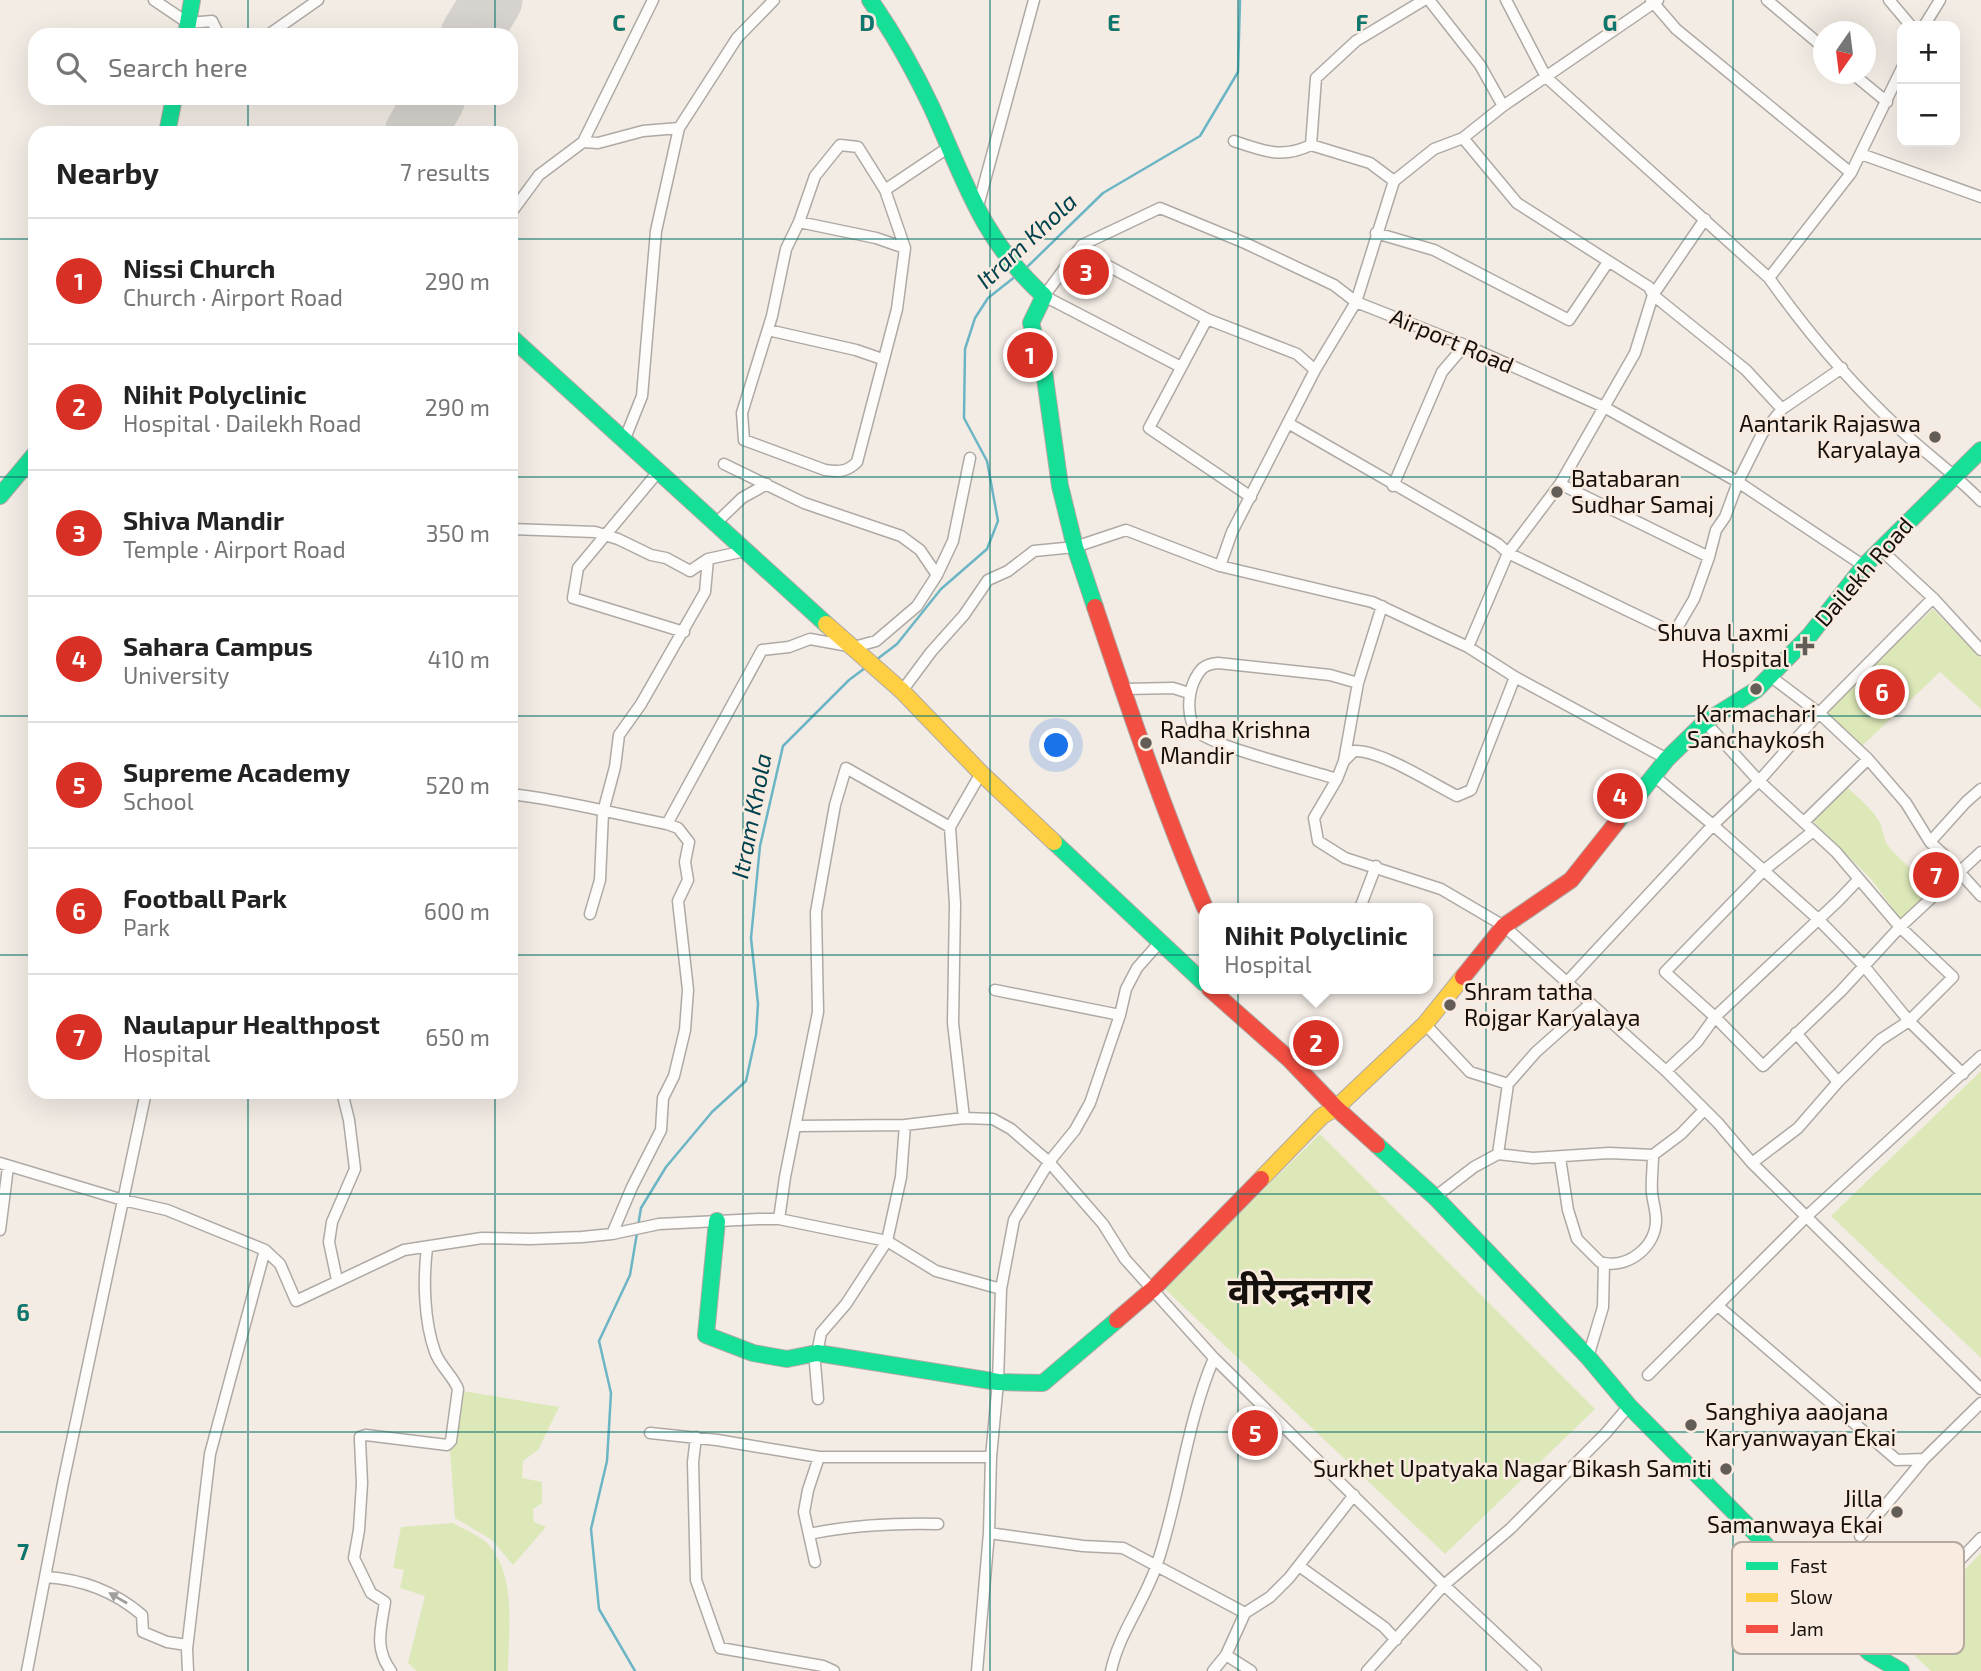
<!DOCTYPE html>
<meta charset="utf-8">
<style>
body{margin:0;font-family:"Exo 2","Noto Sans Devanagari",sans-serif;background:#f2f2f2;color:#222}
.controls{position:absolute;right:21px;top:21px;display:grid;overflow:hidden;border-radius:14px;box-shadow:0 7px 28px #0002}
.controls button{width:63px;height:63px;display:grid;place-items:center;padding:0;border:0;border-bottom:2px solid #e0e0e0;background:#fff;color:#222;font:35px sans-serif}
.compass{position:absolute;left:1813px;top:21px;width:63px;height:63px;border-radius:50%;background:#fff;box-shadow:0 7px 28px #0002;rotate:194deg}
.you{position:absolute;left:1057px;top:746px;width:24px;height:24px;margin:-18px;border:5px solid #fff;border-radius:50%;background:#1a73e8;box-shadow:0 0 0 10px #1a73e833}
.badge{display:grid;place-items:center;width:46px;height:46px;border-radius:50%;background:#d93025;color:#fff;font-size:23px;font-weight:700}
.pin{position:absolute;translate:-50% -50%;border:4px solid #fff;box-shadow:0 2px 7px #0006}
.popup{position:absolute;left:1199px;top:903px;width:234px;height:91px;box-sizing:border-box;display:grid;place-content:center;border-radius:14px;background:#fff;filter:drop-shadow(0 2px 5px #0005);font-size:23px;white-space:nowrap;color:#767676}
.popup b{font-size:26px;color:#222}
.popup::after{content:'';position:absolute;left:50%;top:100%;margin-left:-14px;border:14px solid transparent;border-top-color:#fff}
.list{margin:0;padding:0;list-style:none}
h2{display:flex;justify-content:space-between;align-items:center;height:91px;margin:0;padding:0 28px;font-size:30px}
h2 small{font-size:23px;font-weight:400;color:#767676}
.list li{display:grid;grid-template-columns:46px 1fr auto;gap:21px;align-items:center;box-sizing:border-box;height:126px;padding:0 28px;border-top:2px solid #e0e0e0}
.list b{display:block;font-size:26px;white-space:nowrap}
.list p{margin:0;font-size:23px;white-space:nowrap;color:#767676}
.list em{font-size:23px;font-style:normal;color:#767676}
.icon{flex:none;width:38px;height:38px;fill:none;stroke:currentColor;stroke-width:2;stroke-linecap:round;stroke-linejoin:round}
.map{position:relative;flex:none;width:1981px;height:1671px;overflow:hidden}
.search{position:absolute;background:#fff;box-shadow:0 7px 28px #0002;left:28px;top:28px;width:490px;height:77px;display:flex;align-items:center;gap:18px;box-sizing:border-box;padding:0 24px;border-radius:21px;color:#767676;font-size:26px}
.panel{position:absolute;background:#fff;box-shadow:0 7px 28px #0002;left:28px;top:126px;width:490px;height:973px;border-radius:21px}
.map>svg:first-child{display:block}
</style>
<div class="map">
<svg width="1981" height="1671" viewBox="0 0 1981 1671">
<rect width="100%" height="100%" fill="#f3ece5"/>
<path fill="#dce8b8" d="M1933,609L1981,658V709L1940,672L1861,747L1824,712Z
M1846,786C1857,797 1873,809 1880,823C1883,829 1883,837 1887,844C1899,861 1922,873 1928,895L1917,907L1900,918L1871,879L1813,821L1816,814Z
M1981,1071V1358L1831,1216Z
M1320,1134L1595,1409L1445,1554L1164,1288Z
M463,1391L559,1407L538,1450L523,1461L522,1478L542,1482V1503L533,1509L534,1522L546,1527L513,1565L492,1540L455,1518L450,1450L455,1442Z
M453,1523C463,1529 479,1535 487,1543C518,1576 508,1630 508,1671H417L408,1663L425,1596L400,1588L404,1570L393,1568L401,1527Z
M1981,1553V1671H1931L1897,1639Z"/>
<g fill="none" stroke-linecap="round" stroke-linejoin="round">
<path stroke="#6cb5c4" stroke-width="2.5" d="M1024,270L1103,193L1200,136L1238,72L1240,0
M876,660L897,644L941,589L987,549L998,521L987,461L964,418L965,349L975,318L988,298L1016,276
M638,1226L641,1208L666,1167L712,1112L746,1081L756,1035L758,1004L751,938L760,846L783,746L849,680L865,668
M635,1671L599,1609L591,1529L607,1461L611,1393L599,1341L630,1275L637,1233"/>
<path stroke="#d6d2ce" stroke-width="61" d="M471,35L492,0
M415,133L435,98"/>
<defs>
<path id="street" d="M154,0L188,23L212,21L219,35
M1429,0L1480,65L1503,106
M1506,0L1546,77L1769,278C1808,333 1854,387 1904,433C1929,456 1957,476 1981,501
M1651,0L1676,29L1851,173
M1767,0L1824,48
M1889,0L1911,26
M1924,26L1940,0
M268,35L318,0
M1853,74L1887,102
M1463,138L1517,203L1649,287L1653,295L1746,370L1782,409
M1234,141C1263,151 1282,159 1311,145L1370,163L1394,181
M583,142L598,143L643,131L679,128
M1311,145L1316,78L1356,41L1424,0
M1861,154L1981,197
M885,190L858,147L840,145L815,176L799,222L786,249L772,316L742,413L744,440L825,470C839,472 847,472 857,462L897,309L905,248L885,190L949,147
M977,210L1034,0
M511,213L539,175L583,142L653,0
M799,222L876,238L905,248
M1376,233L1434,250L1569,320L1608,262
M1082,245L1097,260L1207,319L1297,354L1315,370
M1769,278L1851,173L1902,68
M1207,319L1149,428L1251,497
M768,330L856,350L882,359
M1181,367L1044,296L1082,245L1160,208L1245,243L1334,285L1356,302L1465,345L1604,407L1738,482L1864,566
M1288,423L1498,544L1508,553L1674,633L1694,599L1709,557L1716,530L1725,517L1738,482L1762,434L1782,409L1842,368
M624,441L642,396L656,231L679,128L737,38L774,0
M724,464L804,503L901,536L920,550L937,575
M658,472L578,568L573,598L684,632
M1560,484L1709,557
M1393,486L1442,372L1465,345
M715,524L742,498L767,484
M511,529L595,532L618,539L651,555L666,558L690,571L708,559
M1880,549L1933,598L1981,650
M1220,566L1232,532L1315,370L1356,302L1394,181L1434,149L1463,138L1503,106L1658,0
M1468,647L1508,553L1560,484L1635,353L1653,295L1705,219
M1770,676L1819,713L1868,759L1906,803L1930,842L1944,855L1981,896
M1515,677L1471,790L1457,796C1433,784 1379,749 1354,751L1344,761L1337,779L1314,818L1318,841L1345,858L1441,889L1504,926L1666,1071L1718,1123L1752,1163L1981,1389
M1124,689L1173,688L1189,693
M902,691L931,652L964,615L988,580L1008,571L1034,551L1075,547L1126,530L1220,566L1372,602L1468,647L1515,677L1667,759
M1705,722L1759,781L1836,852L1900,927L1953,977L1909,1021L1880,1040L1838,1082L1798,1128L1752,1163
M1344,761L1358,683L1382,606
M1654,776L1713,825L1818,919L1864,966L1909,1021L1963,1074
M1337,779C1312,771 1212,746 1198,732C1186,720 1188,695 1194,681C1200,669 1204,664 1218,663L1330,675L1358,683
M511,794C564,800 615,814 667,824L762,650L789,647L810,639L854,647L876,641L917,606L937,575L953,541L970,458
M1805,821L1868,759
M1812,832L1763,871L1665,972L1715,1017L1763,1066L1841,991L1900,927L1981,852
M1930,842L1966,802L1981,789
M1360,908L1376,866
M590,914L600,880L603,812L615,767L619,735L641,704L705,592L708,559L745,551
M1567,982L1713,825L1759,781L1819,713L1933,598
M995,990L1120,1015
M1425,1024L1470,1072L1508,1084
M1796,1033L1838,1082
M1666,1071L1697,1042L1715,1017L1838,901L1859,879
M964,1118L953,1023L955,904L950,827L981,773
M797,1126L905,1125L964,1118L993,1119L1011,1129L1049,1162L1103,1224L1125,1259L1214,1358L1444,1585L1536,1671
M1498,1154L1508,1084L1536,1052L1590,1004
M1560,1158L1568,1210L1577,1239L1600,1262L1604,1263
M0,1163L123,1200L167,1210L265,1250L280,1264L296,1301L404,1250L482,1238L531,1239L582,1237L612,1234L659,1224L758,1219H779L887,1241L936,1271L1001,1289
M1435,1197L1474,1167L1498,1154L1533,1158L1609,1153L1653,1155L1681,1134L1704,1110
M779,1219L785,1177L818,1012L816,912L835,805L846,768L950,827
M0,1230L8,1167
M612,1234L632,1187L661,1130L663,1098L674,1076L685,1030L688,990L678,901L688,880L685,862L689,842L678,828L667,824
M337,1280L329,1242L332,1222L355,1169L349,1120L342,1092
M1718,1306L1897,1460L1924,1459L1981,1403
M1588,1357L1603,1307L1604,1263C1628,1268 1656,1247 1656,1220C1656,1211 1653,1202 1652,1193C1651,1181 1653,1167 1653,1155
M1648,1375L1807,1216L1981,1056
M818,1399L815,1363L821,1333L846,1304L887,1241L901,1177L905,1125
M650,1433L717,1440L819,1457H991
M696,1437L693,1462L696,1580L720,1648L823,1666L834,1671
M989,1533L1083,1546L1123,1548L1245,1613
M809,1534C852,1525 893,1523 938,1524
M1860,1536L1924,1459
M815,1562L804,1512L808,1490L819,1457
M1299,1566L1384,1627L1396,1640
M45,1577C81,1579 114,1591 142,1615L143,1632L167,1642L187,1645
M1870,1653L1981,1538
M1226,1655L1251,1671
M27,1671L63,1483L146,1092
M188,1671L187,1649L210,1454L265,1250
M391,1671C374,1648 381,1629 385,1602L371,1593L354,1558L359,1530L362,1483L360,1440V1437L366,1435L447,1445L451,1441L458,1389C453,1376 440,1366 435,1352C424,1321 423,1280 427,1248
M977,1671L989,1533L991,1457L998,1382L1001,1289L1014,1220L1049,1162L1075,1130L1090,1103L1120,1015L1126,989L1137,968L1160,942
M1111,1671C1119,1633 1145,1601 1157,1564C1180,1496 1186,1424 1214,1358
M1213,1671L1226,1655L1245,1613L1270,1597L1289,1578L1354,1495
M1367,1671L1444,1585L1510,1529L1605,1434L1629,1406"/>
<path id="fast" d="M870,0C894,34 914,70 932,108C965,181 982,240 1044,296L1031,323L1044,371L1060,486L1075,547L1095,607
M186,35L192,0
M167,133L174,98
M511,337L826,624
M0,496L35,454
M1617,822L1667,759L1705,722L1756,690L1810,635L1864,566L1981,450
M1054,842L1204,983
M1377,1145L1435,1197L1588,1357L1629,1406L1754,1532L1814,1598L1870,1653L1901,1671
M717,1221L706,1335L753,1353L787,1359L817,1353L998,1382L1043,1383L1117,1320"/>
<path id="slow" d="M826,624L902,691L981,773L1054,842
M1261,1179L1322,1116L1336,1108L1425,1024L1463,977"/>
<path id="jam" d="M1095,607C1129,709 1163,809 1205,908
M1463,977L1504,926L1571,880L1617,822
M1210,989L1289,1059L1336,1108L1377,1145
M1117,1320L1153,1289L1261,1179"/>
</defs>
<use href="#street" stroke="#afa9a4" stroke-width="13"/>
<use href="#fast" stroke="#afa9a4" stroke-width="18"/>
<use href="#slow" stroke="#afa9a4" stroke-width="18"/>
<use href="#jam" stroke="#afa9a4" stroke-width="18"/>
<use href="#street" stroke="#fdfcfb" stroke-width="10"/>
<use href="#fast" stroke="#16e098" stroke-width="16"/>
<use href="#slow" stroke="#ffcf43" stroke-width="16"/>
<use href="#jam" stroke="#f24e42" stroke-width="16"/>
</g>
<defs><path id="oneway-solid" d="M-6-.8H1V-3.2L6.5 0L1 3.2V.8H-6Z" transform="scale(1.75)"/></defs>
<use fill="#a09e9b" href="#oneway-solid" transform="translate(118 1598) rotate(-150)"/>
<path fill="none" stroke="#0f766e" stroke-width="2" stroke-opacity="0.55" d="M248,0V35M495,0V35M743,0V1671M990,0V1671M1238,0V1671M1486,0V1671M1733,0V1671M248,98V133M495,98V133M0,239H35M511,239H1981M0,477H35M511,477H1981M0,716H35M511,716H1981M0,955H35M511,955H1981M248,1092V1671M495,1092V1671M0,1194H1981M0,1432H1981"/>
<g fill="#635d58" stroke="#f9ebdf" stroke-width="2.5">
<circle cx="1935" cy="437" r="7"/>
<circle cx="1557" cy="492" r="7"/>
<path d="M1801.5 635.5h7v7h7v7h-7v7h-7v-7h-7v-7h7z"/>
<circle cx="1756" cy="689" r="7"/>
<circle cx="1146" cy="743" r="7"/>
<circle cx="1450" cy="1005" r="7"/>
<circle cx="1691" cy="1425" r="7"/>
<circle cx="1726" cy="1469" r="7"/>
<circle cx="1897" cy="1512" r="7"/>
</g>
<g text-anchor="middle" stroke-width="5" stroke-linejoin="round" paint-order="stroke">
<g font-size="23" fill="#15100c" stroke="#f9ebdf">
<text transform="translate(1452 341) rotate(23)" y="8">Airport Road</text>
<text transform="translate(1864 572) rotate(-49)" y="8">Dailekh Road</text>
</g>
<g font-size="23" fill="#15100c" stroke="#f9ebdf" text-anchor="end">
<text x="1921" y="432">Aantarik Rajaswa<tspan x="1921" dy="26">Karyalaya</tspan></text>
<text x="1571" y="487" text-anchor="start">Batabaran<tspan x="1571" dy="26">Sudhar Samaj</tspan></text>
<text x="1789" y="641">Shuva Laxmi<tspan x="1789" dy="26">Hospital</tspan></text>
<text x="1756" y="722" text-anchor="middle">Karmachari<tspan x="1756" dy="26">Sanchaykosh</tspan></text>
<text x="1160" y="738" text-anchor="start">Radha Krishna<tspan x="1160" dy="26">Mandir</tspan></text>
<text x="1464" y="1000" text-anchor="start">Shram tatha<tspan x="1464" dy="26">Rojgar Karyalaya</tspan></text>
<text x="1705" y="1420" text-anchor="start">Sanghiya aaojana<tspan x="1705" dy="26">Karyanwayan Ekai</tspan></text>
<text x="1712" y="1477">Surkhet Upatyaka Nagar Bikash Samiti</text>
<text x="1883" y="1507">Jilla<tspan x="1883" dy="26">Samanwaya Ekai</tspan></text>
</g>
<g font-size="24" font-style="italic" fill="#004350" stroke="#f9ebdf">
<text transform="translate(1027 241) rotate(-43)" y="8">Itram Khola</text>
<text transform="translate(752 816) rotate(-79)" y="8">Itram Khola</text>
</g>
<g font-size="37" font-weight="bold" fill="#15100c" stroke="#f9ebdf">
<text x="1300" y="1304">वीरेन्द्रनगर</text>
</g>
</g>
<rect x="1732" y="1542" width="232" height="112" rx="10" fill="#f9ebdf" stroke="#b5a9a0" stroke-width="2"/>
<rect x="1746" y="1562" width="32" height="8" fill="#16e098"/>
<rect x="1746" y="1593" width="32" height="9" fill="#ffcf43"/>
<rect x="1746" y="1625" width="32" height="8" fill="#f24e42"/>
<g font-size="19" fill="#15100c">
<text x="1790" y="1573">Fast</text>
<text x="1790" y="1604">Slow</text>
<text x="1790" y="1636">Jam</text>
</g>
<g font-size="23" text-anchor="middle" font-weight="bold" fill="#0f766e" stroke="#f9ebdf" stroke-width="5" stroke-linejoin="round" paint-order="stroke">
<text x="619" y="31">C</text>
<text x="867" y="31">D</text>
<text x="1114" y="31">E</text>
<text x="1362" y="31">F</text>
<text x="1610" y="31">G</text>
<text x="23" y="1321">6</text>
<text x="23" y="1560">7</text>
</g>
</svg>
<div class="controls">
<button>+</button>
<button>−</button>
</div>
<svg class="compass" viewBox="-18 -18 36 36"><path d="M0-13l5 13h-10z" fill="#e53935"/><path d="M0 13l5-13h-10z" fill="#767676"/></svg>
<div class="you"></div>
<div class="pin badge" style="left:1030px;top:355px">1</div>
<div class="pin badge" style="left:1316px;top:1043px">2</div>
<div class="popup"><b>Nihit Polyclinic</b>Hospital</div>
<div class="pin badge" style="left:1086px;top:272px">3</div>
<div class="pin badge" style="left:1620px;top:796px">4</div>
<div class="pin badge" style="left:1255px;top:1433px">5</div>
<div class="pin badge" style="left:1882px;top:692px">6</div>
<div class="pin badge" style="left:1936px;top:875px">7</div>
<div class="search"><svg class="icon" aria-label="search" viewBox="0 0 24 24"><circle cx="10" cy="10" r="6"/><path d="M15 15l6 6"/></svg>Search here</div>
<section class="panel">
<h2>Nearby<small>7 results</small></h2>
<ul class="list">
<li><span class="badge">1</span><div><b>Nissi Church</b><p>Church · Airport Road</p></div><em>290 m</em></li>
<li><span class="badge">2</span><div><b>Nihit Polyclinic</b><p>Hospital · Dailekh Road</p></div><em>290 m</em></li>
<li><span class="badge">3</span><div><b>Shiva Mandir</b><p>Temple · Airport Road</p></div><em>350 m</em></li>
<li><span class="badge">4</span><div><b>Sahara Campus</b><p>University</p></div><em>410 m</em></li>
<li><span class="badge">5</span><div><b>Supreme Academy</b><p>School</p></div><em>520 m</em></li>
<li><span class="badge">6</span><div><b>Football Park</b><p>Park</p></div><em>600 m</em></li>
<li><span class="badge">7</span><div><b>Naulapur Healthpost</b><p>Hospital</p></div><em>650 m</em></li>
</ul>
</section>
</div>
